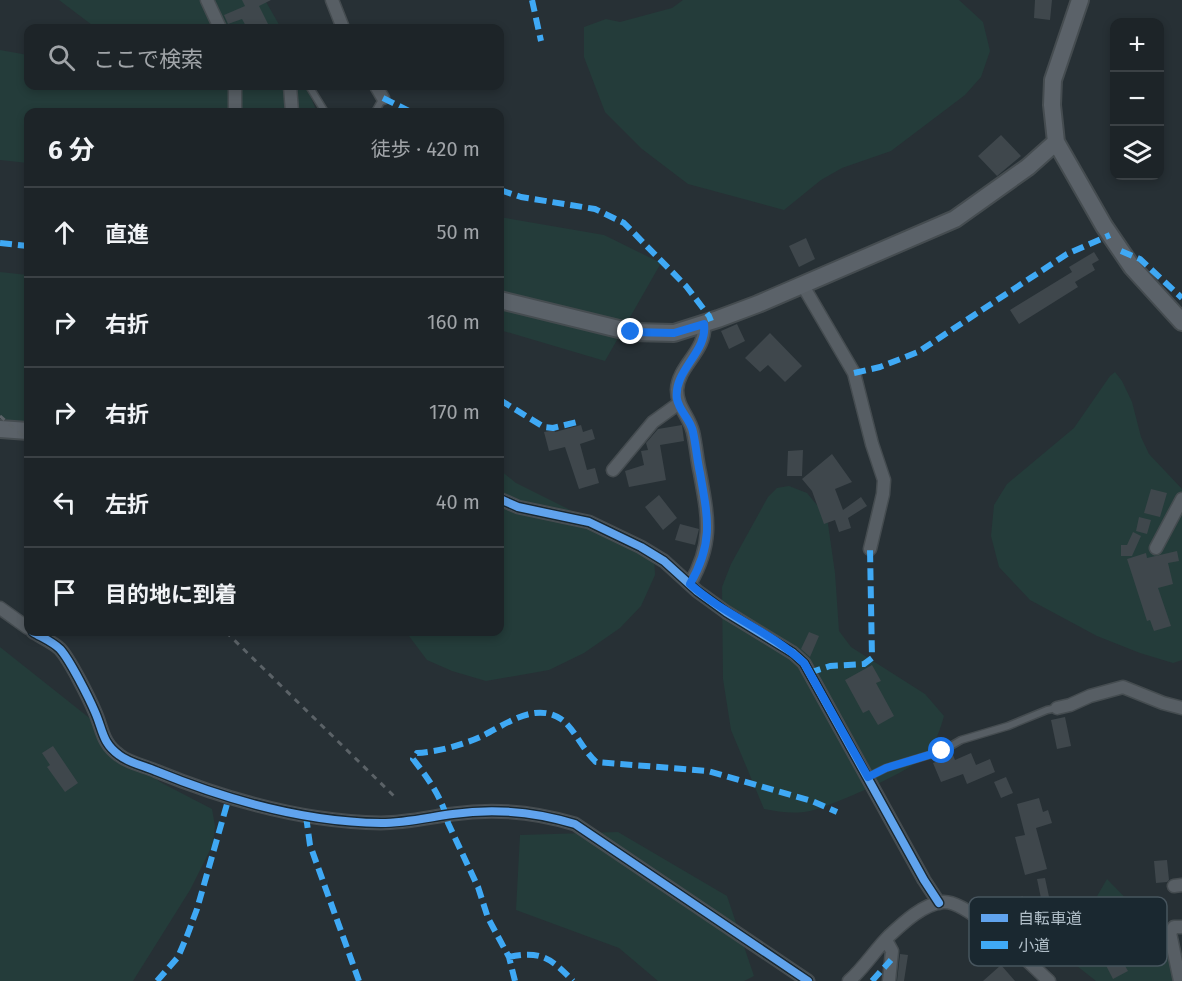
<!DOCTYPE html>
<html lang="ja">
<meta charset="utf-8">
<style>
body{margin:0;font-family:"Fira Sans","Noto Sans JP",sans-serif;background:#252c30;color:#f1f3f6}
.controls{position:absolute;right:18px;top:18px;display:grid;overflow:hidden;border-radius:12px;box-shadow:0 3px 9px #0003}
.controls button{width:54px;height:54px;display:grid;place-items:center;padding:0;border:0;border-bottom:2px solid #3b4145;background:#1d2428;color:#f1f3f6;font:30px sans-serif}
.stop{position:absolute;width:18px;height:18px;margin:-14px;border:4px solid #1a73e8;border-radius:50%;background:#fff}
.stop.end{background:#1a73e8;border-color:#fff;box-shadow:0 2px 6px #0008}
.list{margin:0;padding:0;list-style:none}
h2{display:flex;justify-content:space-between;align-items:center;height:78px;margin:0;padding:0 24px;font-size:26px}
h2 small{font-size:20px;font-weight:400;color:#a0a4a8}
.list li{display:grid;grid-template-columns:39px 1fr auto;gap:18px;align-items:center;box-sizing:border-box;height:90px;padding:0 24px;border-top:2px solid #3b4145}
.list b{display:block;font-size:22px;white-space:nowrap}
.list em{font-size:20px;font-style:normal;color:#a0a4a8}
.icon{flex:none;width:33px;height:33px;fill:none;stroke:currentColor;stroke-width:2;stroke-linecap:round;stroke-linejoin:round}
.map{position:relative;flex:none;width:1182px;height:981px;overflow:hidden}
.search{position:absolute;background:#1d2428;box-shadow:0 3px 9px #0003;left:24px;top:24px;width:480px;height:66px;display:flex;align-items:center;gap:15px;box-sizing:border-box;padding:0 21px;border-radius:12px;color:#a0a4a8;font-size:22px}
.panel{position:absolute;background:#1d2428;box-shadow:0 3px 9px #0003;left:24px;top:108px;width:480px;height:528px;border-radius:12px}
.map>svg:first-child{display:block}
</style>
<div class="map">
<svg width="1182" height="981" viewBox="0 0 1182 981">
<rect width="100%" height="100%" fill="#273035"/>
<path fill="#243c3a" d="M59,0H265L281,28H96Z
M683,0H959L983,22L990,51L981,77L965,95L891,151L842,168L821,180L784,210L688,184L642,149L605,112L584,57V27L606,19L620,22L672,8Z
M0,50L28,55V86H306L317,112H28V163L0,160Z
M500,217L604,235L661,263L605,361L500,330Z
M0,272L28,275V425H20L0,417Z
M1115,372L1122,381L1132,402L1141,437L1149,454L1182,489V660L1173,663L1140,653L1097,636L1030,600L999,567L991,536L994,505L1007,484L1074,428L1110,376Z
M500,470L516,483L654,552L655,575L641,606L620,628L584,653L549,670L486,681L452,671L427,660L406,632H500Z
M789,486L807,493L827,517L835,573L839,631L851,647L925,694L944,716C940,730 936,742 927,754C914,770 832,806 810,811C794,814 779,812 764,809L731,730L723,679L722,587L731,564L768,497L777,488Z
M0,647L97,724L124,753L160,782L212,809L215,826L213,844L190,890L133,981H0Z
M618,832L727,896L754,976L744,981H658L619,948L516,910L520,835Z
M1107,879L1182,956V981H1096L1063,955Z"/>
<path fill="#3f474c" d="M242,0H271L259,6L270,28H247L242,19L228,24L224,15L245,6Z
M1035,0H1052L1050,20L1034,18Z
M1001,135L1021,156L997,176L978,156Z
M806,238L815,259L799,267L789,246Z
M1094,252L1099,260L1092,264L1095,270L1075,282L1078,287L1019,324L1010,310L1072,272L1069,267Z
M737,324L745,341L729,349L721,331Z
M770,333L802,366L785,382L768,365L760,372L745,358Z
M581,425L583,432L592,429L595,439L580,444L587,470L595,468L599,483L579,489L565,447L549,451L544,432L554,430L555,432Z
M682,425L684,441L660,445L666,480L629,487L625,471L644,465L641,451L648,450L646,443L658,429Z
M803,450L802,476H787L788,451Z
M832,454L852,482L835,489L843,510L861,497L867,506L848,518L851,528L839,532L835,520L824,524L812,491L802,479Z
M1151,489L1167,493L1160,517L1144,513Z
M659,495L677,518L663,530L645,507Z
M1139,517L1151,520L1147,534L1136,531Z
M680,524L699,529L695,545L675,540Z
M1133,532L1141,536L1132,556H1121V545H1127Z
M1177,551L1179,561L1168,563L1173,584L1158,588L1171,626L1154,631L1150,620L1147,621L1127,559L1146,553L1147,558Z
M809,632L819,636L810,657L801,649Z
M872,665L881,681L876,683L894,716L878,725L869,710L863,713L845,680Z
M1065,717L1071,746L1057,749L1051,720Z
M53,746L78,783L65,792L47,767L50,765L42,753Z
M971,753L976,765L990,759L995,772L967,784L963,774L941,782L933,763L953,755L955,760Z
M1006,777L1013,793L1001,798L994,782Z
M1039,798L1043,812L1048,810L1052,823L1036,828L1047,869L1025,875L1015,837L1025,835L1017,804Z
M1167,860L1169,880L1167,882L1156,883L1154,861Z
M1045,878L1051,906L1043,908L1037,879Z
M1022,896L1036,907L1027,919L1012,907Z
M1109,913L1113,921L1121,917L1125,925L1115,930L1127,954L1120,957L1128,971L1113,979L1096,946L1103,943L1092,922Z
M900,954L908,955L904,981H897Z
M1001,965L1015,981H983Z"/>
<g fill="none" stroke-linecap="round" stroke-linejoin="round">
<defs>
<path id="lane" d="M309,86L325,112
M375,112L383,98
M868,777L886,768L942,751L961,740L1008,726L1047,710L1057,708"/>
<path id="street" d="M207,0L220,28
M332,0L343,28
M290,86L292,112
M376,86L383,98
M235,112V86
M802,284L854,373L872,444L884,480L883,494L870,549
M613,470L653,422L678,404
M500,499L518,507L589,522L641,547L664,561L697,591L726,612L793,653L804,663L924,880L939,903
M1156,548L1182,499
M690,584C714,542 708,518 700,473C697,460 696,445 693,432C689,416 677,407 677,390C678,365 707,351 704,324
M0,608L28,628
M33,632C41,637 53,642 60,649C70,660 89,698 95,712C103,730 102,743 119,755C129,763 145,766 156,771C227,800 304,822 381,823C406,823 430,817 453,814C494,808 536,812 575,824L808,981
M1057,708L1070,705L1090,696L1123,687L1163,703L1182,708
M1174,886L1182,885
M886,940L892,951L889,981
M849,981C864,968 875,950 889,936C903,923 923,904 943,902C969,900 1029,963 1049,981
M1180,981L1170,933L1174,927H1182"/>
<path id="secondary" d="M1080,0L1053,80L1052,105L1056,142L1104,226L1132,267L1182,322
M500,300L631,332L674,333L718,319L758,304L955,219L1028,167L1056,142
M0,429L28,431"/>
</defs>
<use href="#lane" stroke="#454c50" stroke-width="9"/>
<use href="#street" stroke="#454c50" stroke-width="15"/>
<use href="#secondary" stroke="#454c50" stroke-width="20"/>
<use href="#lane" stroke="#575e64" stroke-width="6"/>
<use href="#street" stroke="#575e64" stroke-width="12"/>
<use href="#secondary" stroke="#5b6269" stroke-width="16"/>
<path stroke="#5b6267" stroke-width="3" stroke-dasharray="6 6" stroke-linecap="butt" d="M0,416L28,440
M226,632L396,798"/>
<path stroke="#3fa9f5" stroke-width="6" stroke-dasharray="12 6" stroke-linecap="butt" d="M532,0L541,41
M383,98L411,112
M500,190L521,197L595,209L624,223L686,286L709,316L711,321
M0,243L28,246
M1121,251L1140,259L1182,298
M854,373L880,367L918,352L1067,254L1110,235
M500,400L544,427L553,428L577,422
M809,673L830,666L864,664L872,658L870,549
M306,816L310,845L359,981
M509,957C541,950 552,959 573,981
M157,981L178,957L187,936L197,909L229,797
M515,981L509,957L488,918L478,887L448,823C443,799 428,778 413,759L417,753C437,752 462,745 480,737C504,726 534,701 561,719C574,728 582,749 596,762L708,771L812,801L837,812
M872,981L891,960"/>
<defs>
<path id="cycleway" d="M500,499L518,507L589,522L641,547L664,561L697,591L726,612L793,653L804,663L924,880L939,903
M33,632C41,637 53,642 60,649C70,660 89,698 95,712C103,730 102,743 119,755C129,763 145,766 156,771C227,800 304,822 381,823C406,823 430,817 453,814C494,808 536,812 575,824L808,981"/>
</defs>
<use href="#cycleway" stroke="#1a2830" stroke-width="11"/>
<use href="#cycleway" stroke="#60a3ed" stroke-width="8"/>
</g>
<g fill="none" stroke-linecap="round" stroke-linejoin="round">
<path stroke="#1a73e8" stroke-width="8" d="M631,332L674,333L704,324C708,352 673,370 677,399C679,411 691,420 693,432C696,445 697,460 700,473C708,518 714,542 690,584C724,615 770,631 804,663L868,777L886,768L942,751"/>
</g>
<rect x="969" y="897" width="198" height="69" rx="9" fill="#1a2830" stroke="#47555e" stroke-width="1.5"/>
<rect x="981" y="914" width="27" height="8" fill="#60a3ed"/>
<rect x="981" y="941" width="27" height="8" fill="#3fa9f5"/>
<g font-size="16" fill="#b0bec8">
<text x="1018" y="924">自転車道</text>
<text x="1018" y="951">小道</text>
</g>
</svg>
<div class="controls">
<button>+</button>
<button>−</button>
<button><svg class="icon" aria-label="layers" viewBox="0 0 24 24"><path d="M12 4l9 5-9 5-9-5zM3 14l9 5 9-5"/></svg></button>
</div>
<div class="stop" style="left:942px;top:751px"></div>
<div class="stop end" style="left:631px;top:332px"></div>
<div class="search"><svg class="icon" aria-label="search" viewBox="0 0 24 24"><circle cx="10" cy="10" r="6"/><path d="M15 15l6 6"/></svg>ここで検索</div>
<section class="panel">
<h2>6 分<small>徒歩 · 420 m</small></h2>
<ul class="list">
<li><svg class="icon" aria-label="ahead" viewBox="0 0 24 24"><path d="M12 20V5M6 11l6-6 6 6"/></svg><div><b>直進</b></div><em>50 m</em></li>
<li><svg class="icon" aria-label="right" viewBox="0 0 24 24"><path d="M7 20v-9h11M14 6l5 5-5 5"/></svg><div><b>右折</b></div><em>160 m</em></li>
<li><svg class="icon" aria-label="right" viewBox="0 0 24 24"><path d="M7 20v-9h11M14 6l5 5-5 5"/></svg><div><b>右折</b></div><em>170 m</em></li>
<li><svg class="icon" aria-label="left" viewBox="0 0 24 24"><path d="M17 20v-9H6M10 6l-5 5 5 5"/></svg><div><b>左折</b></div><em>40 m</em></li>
<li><svg class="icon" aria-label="arrive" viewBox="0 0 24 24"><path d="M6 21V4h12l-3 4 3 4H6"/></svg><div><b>目的地に到着</b></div></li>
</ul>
</section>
</div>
